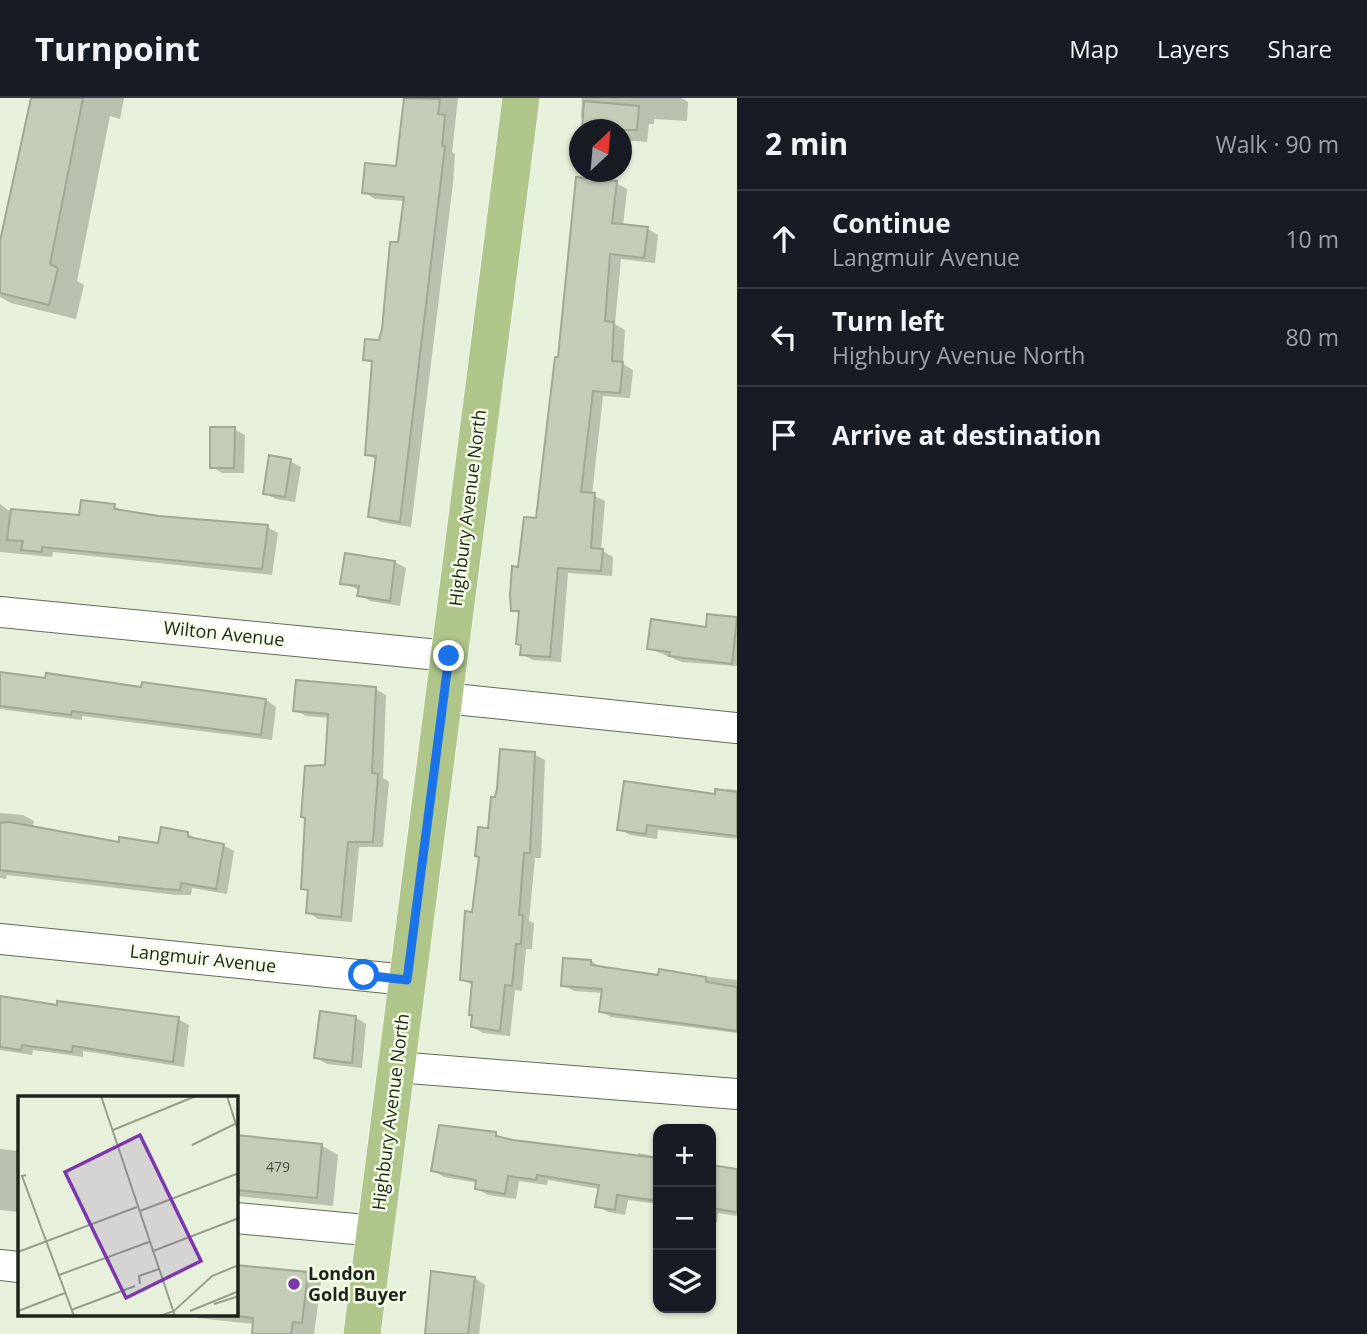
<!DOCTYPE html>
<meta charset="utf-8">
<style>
body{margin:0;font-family:"Open Sans",sans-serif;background:#242831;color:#f1f3f6}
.controls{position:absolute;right:21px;bottom:21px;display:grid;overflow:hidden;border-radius:14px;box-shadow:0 2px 5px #0004}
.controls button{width:63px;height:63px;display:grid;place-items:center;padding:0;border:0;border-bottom:2px solid #363941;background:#171b24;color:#f1f3f6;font:35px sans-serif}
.compass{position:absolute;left:569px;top:21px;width:63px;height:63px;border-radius:50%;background:#171b24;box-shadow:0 2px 5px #0004;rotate:26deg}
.stop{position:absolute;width:21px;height:21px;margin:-16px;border:5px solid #1a73e8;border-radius:50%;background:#fff}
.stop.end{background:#1a73e8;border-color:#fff;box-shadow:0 2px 7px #0008}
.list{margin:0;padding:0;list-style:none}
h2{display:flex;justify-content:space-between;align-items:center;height:91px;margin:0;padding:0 28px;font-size:30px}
h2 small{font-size:23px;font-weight:400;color:#9ea1a6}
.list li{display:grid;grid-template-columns:46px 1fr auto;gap:21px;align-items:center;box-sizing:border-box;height:98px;padding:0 28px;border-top:2px solid #363941}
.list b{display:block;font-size:26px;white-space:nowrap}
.list p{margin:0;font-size:23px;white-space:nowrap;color:#9ea1a6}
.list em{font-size:23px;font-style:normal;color:#9ea1a6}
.icon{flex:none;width:38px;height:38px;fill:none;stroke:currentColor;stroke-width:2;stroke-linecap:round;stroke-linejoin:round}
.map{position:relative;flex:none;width:737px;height:1236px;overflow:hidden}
header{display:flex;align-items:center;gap:42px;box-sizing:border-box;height:98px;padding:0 35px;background:#171b24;border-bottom:2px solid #363941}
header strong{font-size:33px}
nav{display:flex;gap:38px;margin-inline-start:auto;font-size:24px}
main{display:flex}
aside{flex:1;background:#171b24}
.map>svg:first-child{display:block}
</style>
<header>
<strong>Turnpoint</strong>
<nav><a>Map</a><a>Layers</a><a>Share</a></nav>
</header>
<main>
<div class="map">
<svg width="737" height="1236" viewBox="0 0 737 1236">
<rect width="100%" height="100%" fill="#e6f0da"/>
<path fill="#0003" d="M33,0H124L120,21L110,18L77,183L84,187L76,221L11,205L0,199V152Z
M409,0H458L452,54L455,56L453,85L411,429L381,424L370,418L377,362L367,356L374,266L365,261L380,244L400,146L405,103L375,101L364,94L397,70Z
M582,0H681L688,4L687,23L654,21V26H649L647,44L622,42V32L581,20Z
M616,85L627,91L623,128L648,131L658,137L655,165L621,161L615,226L625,232L623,266L633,272L630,300L603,298L592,397L605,403L601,452L613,459L612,478L568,475L561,564L533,562L522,556L523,548L518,545L520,516L513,512L520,471L538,422L560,261Z
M234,331L245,337L244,375H222L212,369Z
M290,363L301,369L295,404L276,401L265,395Z
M0,406L8,412L81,419L114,408L126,415L159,419L267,429L278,435L272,477L53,454L52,459L0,454Z
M346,457L395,464L406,470L400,508L370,503L359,497L360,492L342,485Z
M709,517L737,519V568L682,564L648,550L708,531Z
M0,577L266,602L276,609L272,642L82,618V622L0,611Z
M375,591L386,597L383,680L389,684L383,749H359L352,824L318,821L308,814L310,794L303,790L307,670L327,668L330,620L306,618L295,612Z
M534,656L545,662L541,760H535L529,823L534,825L532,851H526L522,893L515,892L510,938L483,935L472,929L474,888L462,881L473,816L496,701Z
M727,691L737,692V741L658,732L657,741L630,737L619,731L726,694Z
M0,715L23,717L34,723L33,729L120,746L160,747L188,736L199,742L223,747L234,753L227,796L192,790L191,797H176L7,777L6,781L0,780Z
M591,863L602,870L660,879V873L737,882V935L611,919L600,913L603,895L574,893L563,887Z
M0,900L58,909L178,921L189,927L184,969L83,953V959L33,952L32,957L0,952Z
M355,919L366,926L362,970L327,966L316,960Z
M496,1036L507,1042L638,1061V1055L658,1059V1106L628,1102L625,1117L608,1114L597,1108L600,1091L548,1082L547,1087L519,1083L516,1101L488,1097L477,1091L478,1085L444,1079L433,1072Z
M236,1039L321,1047L338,1057L333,1108L236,1098Z
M0,1051L19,1053V1114L0,1112Z
M711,1068L737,1072V1118L718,1115L717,1124L711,1123Z
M307,1176L321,1184L314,1236H253L254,1226L197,1220L191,1217H236Z
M475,1180L485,1187L479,1236H426Z"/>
<path fill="#c3ccb7" stroke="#9fa893" stroke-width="2" d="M31,0H83L50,166L58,170L49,207L0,195V143Z
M404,0L440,1L438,16L445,17L442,48H445L400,424L368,419L376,358L365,357L372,263L363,262L365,241L379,242L382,231L390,144H398L404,99L362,95L365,65L396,68Z
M584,3L639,8L637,32H582Z
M576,79L617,83L612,125L648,129L644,160L610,156L605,223L614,224L612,263L623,264L620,295L593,293L581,394L595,395L591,450L603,451L601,473L558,470L550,559L520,557L521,547L516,546L519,513H511L510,497L512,468L518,469L524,419L536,420L555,259H558Z
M210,329H235L234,370H210Z
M269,357L291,361L285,399L263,396Z
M81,402L115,406L114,411L159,418L268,427L262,471L42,449V454L21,452L23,443L7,442L11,411L79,417Z
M345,455L395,463L390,503L357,498L359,488L340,486Z
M707,516L737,519L732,566L669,558L670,554L647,551L651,521L706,529Z
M0,574L45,580L46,575L141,589L142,584L266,601L261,637L72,613L71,617L0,608Z
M296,582L376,589L372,675L378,676L373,744H348L341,819L306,815L308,792L301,791L305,720L301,719L305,668L325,667L328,616L293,613Z
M500,651L535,654L530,755H524L519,817H523L521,846H516L512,888L505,887L500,933L471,929L472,917H469L472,884L460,882L465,813L472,814L479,759L475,758L478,729L488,730L491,699H495L497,691Z
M624,683L715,696V691L737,694V738L647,727L646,736L617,732Z
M9,724L119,744V739L158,745L161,729L188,734V739L224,746L216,791L181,785L180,792L164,791L0,772V725Z
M563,860L591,862V867L658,877L659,871L706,879V884L737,889V933L599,914L602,891L561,888Z
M0,898L57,907V903L179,919L173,964L73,948L72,954L22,947L21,952L0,949Z
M320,913L356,918L352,965L314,960Z
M439,1027L496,1034V1038L513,1042L658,1060V1103L617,1097L615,1112L595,1109L599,1087L537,1077L536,1082L508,1078L505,1096L475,1091L476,1082L431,1073Z
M236,1037L322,1046L317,1100L236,1092Z
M711,1067L737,1071V1114L711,1110Z
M236,1167L308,1174L302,1225L293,1224L291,1236H252L253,1220L236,1218Z
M431,1173L475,1179L468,1236H425Z"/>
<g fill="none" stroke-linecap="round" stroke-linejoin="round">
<defs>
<path id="minor" d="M0,514L449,558
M444,600L737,630
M0,841L407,882
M396,969L737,996
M236,1120L376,1133
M0,1167L19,1169"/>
<path id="major" d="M362,1236L521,0"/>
</defs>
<use href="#minor" stroke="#626a57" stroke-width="32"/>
<use href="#major" stroke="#fff" stroke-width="38"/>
<use href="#minor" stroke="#fff" stroke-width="30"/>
<use href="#major" stroke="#b0c58a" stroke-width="37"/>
</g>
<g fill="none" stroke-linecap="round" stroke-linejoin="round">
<path stroke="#1a73e8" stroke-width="9" d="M364,877L407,882L449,558"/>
</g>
<circle fill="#7a38ad" stroke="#f4fee7" stroke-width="2.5" cx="294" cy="1186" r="7"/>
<g text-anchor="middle" stroke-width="5" stroke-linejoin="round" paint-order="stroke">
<g font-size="14" fill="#474c41">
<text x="278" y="1074">479</text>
</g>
<g font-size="18" fill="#1e221a" stroke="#f4fee7">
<text transform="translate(468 410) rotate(-83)" y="6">Highbury Avenue North</text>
<text transform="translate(224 536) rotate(6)" y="6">Wilton Avenue</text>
<text transform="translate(203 861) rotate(6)" y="6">Langmuir Avenue</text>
<text transform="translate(391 1014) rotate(-83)" y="6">Highbury Avenue North</text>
</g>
<g font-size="18" font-weight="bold" fill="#1e221a" stroke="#f4fee7" text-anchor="start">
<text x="308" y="1182">London<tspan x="308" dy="21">Gold Buyer</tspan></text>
</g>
</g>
<g transform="translate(18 998)">
<rect width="220" height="220" fill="#e6f0da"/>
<path fill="none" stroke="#969e8d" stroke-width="2" d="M83,0L157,220M209,0L221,38M95,34L178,0M174,49L221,26M8,79L4,80L56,220M122,115L221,77M135,155L221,122M0,156L119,111M41,179L131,146M122,188L121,180L141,173M196,208L221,200M53,214L117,190M0,215L47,197M172,215L221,195M142,220L156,215L194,180L221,169"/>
<path fill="#7a38ad" fill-opacity="0.15" stroke="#7a38ad" stroke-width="3.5" d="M122,39L183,165L108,202L47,76Z"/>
<rect width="220" height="220" fill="none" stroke="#1e221a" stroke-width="3.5"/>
</g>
</svg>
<div class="controls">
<button>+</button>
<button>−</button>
<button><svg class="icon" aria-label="layers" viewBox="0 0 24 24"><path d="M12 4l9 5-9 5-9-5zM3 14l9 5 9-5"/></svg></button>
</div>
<svg class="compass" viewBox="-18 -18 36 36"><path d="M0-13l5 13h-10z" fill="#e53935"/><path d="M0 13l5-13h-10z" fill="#9ea1a6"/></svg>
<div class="stop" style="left:364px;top:877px"></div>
<div class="stop end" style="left:449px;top:558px"></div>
</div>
<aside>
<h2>2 min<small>Walk · 90 m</small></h2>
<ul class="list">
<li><svg class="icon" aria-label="ahead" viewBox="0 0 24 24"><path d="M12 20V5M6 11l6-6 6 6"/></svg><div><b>Continue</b><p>Langmuir Avenue</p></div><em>10 m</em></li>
<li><svg class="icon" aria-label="left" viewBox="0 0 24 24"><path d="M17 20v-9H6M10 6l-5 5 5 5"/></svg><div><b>Turn left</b><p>Highbury Avenue North</p></div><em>80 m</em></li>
<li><svg class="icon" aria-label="arrive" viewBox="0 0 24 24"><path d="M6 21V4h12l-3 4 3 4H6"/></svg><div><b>Arrive at destination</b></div></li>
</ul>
</aside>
</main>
